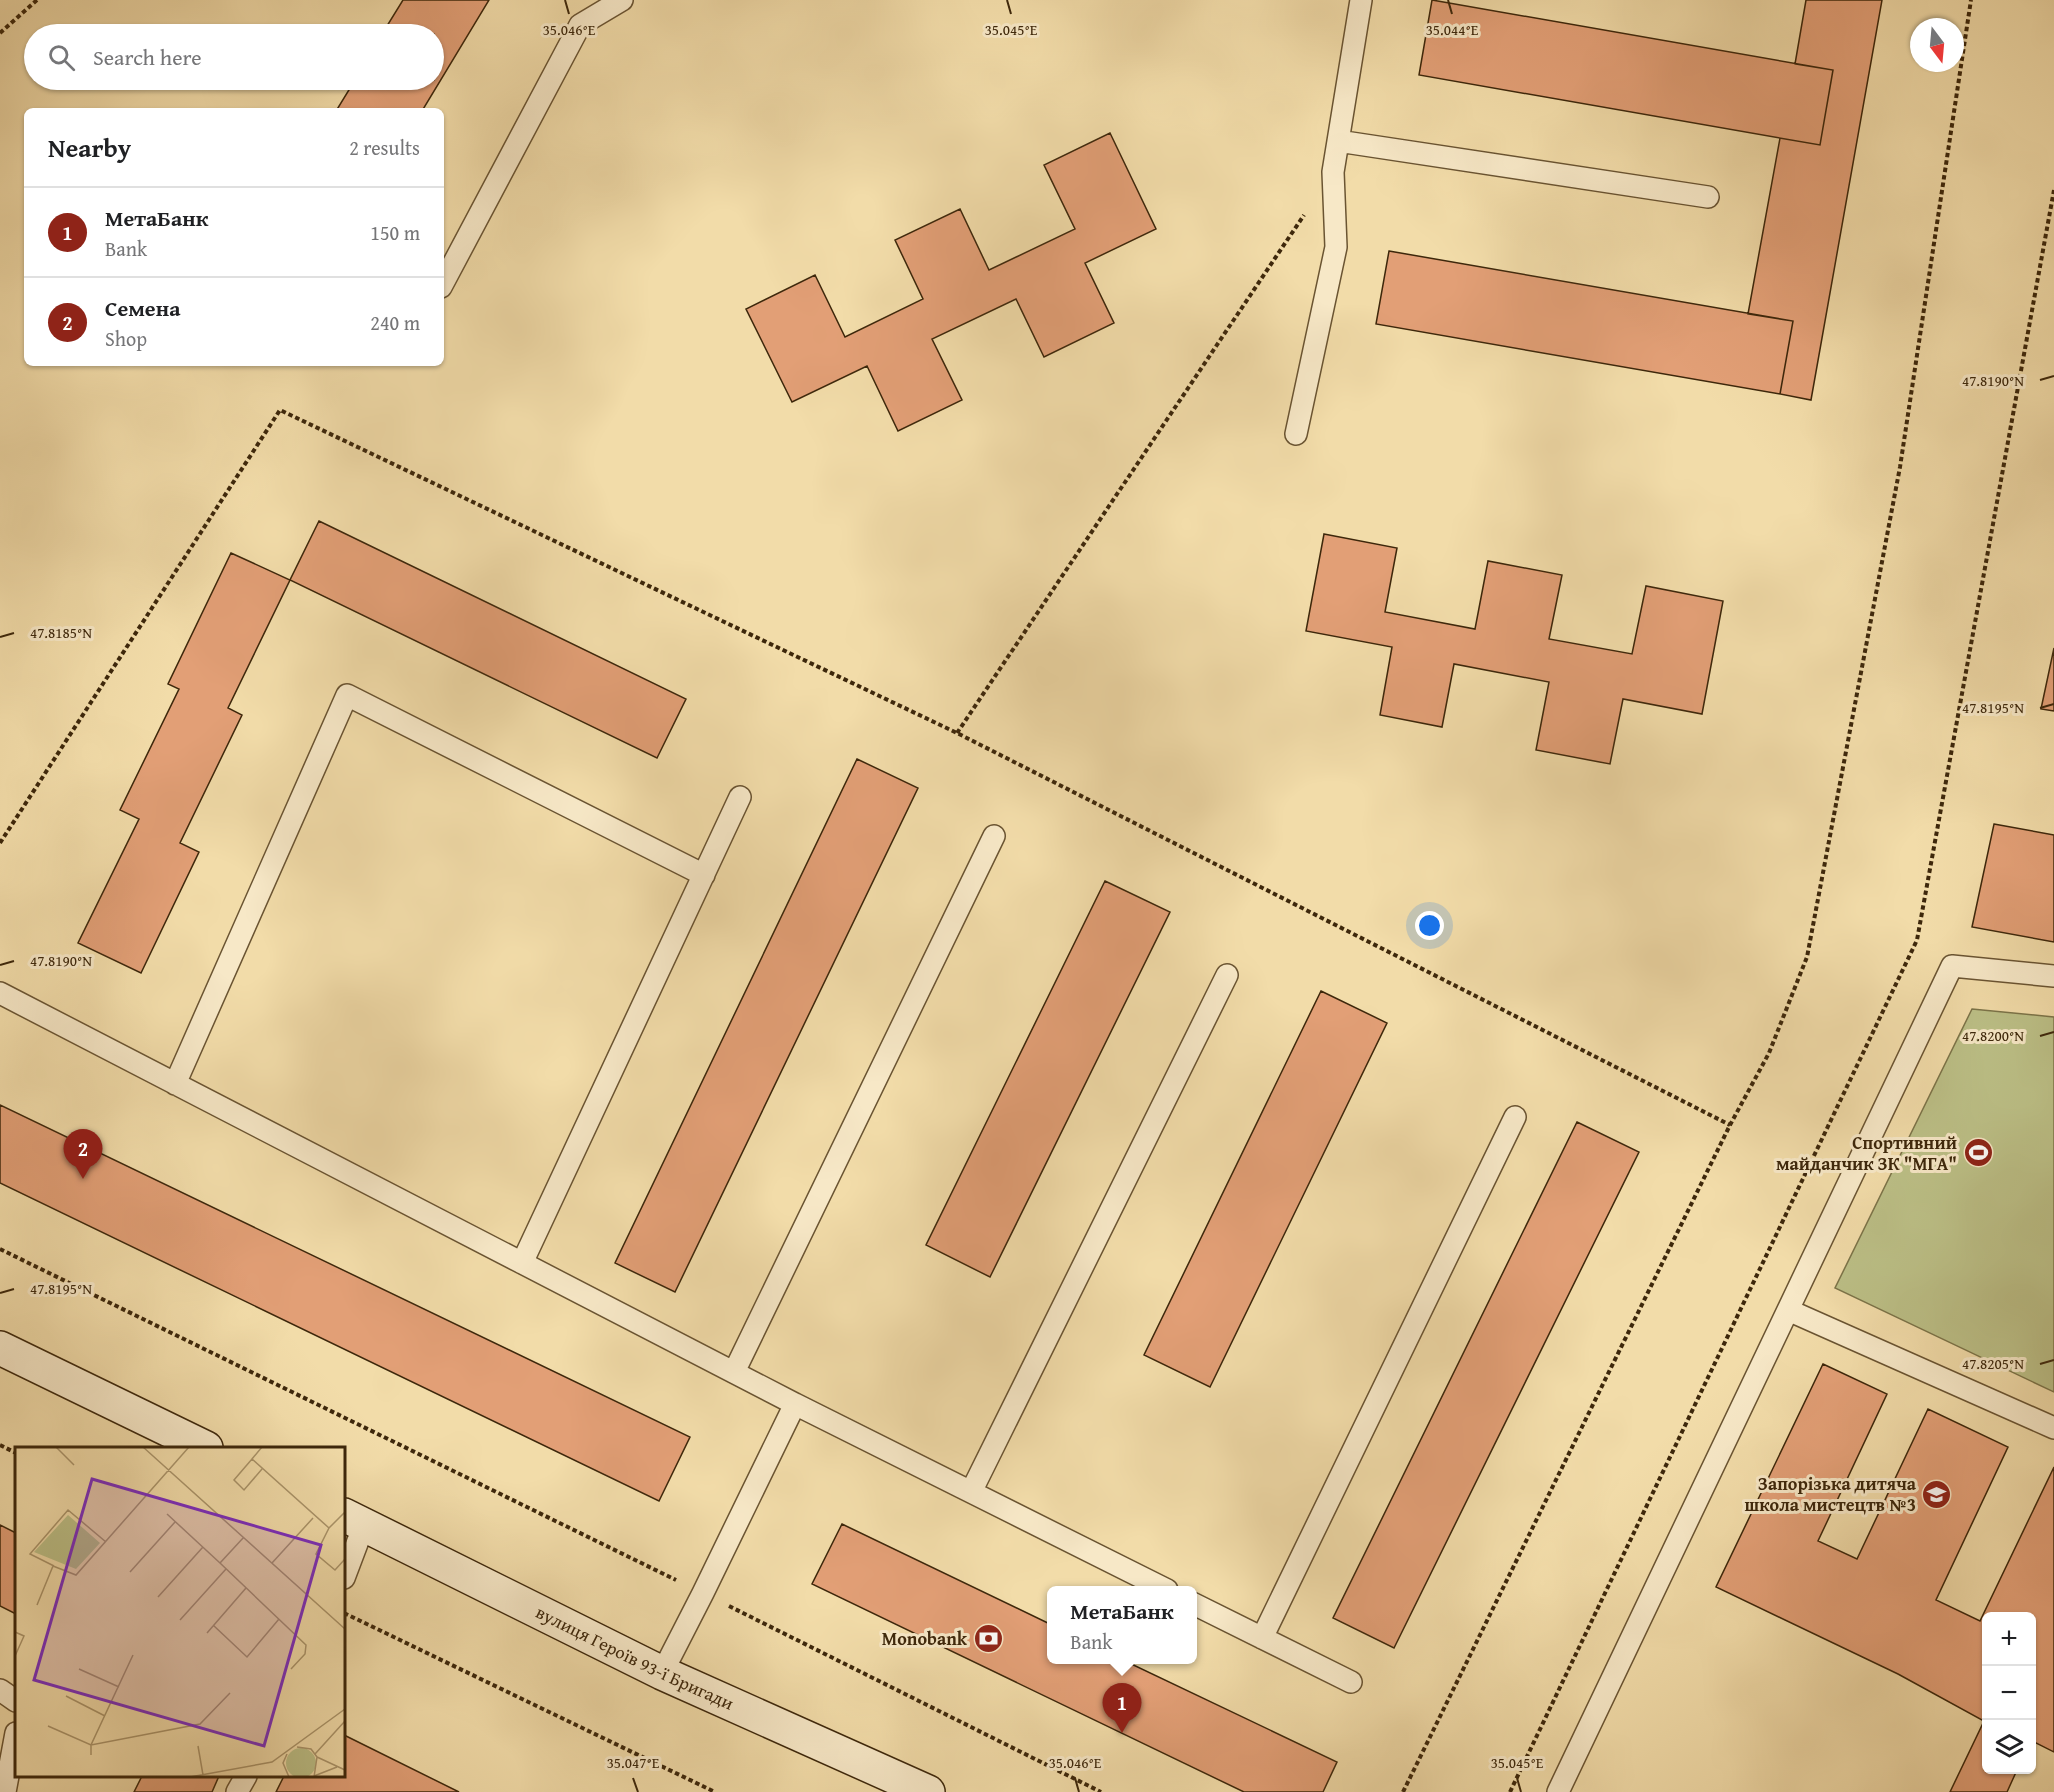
<!DOCTYPE html>
<meta charset="utf-8">
<style>
body{margin:0;font-family:"Gentium Book Plus",serif;background:#f2f2f2;color:#202124}
.controls{position:absolute;right:18px;bottom:18px;display:grid;overflow:hidden;border-radius:9px;box-shadow:0 2px 4px #0004}
.controls button{width:54px;height:54px;display:grid;place-items:center;padding:0;border:0;border-bottom:2px solid #e0e0e0;background:#fff;color:#202124;font:30px sans-serif}
.compass{position:absolute;left:1910px;top:18px;width:54px;height:54px;border-radius:50%;background:#fff;box-shadow:0 2px 4px #0004;rotate:164deg}
.you{position:absolute;left:1430px;top:926px;width:21px;height:21px;margin:-15px;border:4px solid #fff;border-radius:50%;background:#1a73e8;box-shadow:0 0 0 9px #1a73e833}
.badge{display:grid;place-items:center;width:39px;height:39px;border-radius:50%;background:#8f2418;color:#fff;font-size:20px;font-weight:700}
.pin{position:absolute;translate:-50% -50px;filter:drop-shadow(0 2px 3px #0008)}
.pin::after{content:'';position:absolute;top:32px;width:21px;height:18px;background:inherit;clip-path:polygon(0 0,100% 0,50% 100%)}
.popup{position:absolute;left:1047px;top:1586px;width:150px;height:78px;box-sizing:border-box;display:grid;place-content:center;border-radius:9px;background:#fff;filter:drop-shadow(0 2px 4px #0005);font-size:20px;white-space:nowrap;color:#757577}
.popup b{font-size:22px;color:#202124}
.popup::after{content:'';position:absolute;left:50%;top:100%;margin-left:-12px;border:12px solid transparent;border-top-color:#fff}
.list{margin:0;padding:0;list-style:none}
h2{display:flex;justify-content:space-between;align-items:center;height:78px;margin:0;padding:0 24px;font-size:26px}
h2 small{font-size:20px;font-weight:400;color:#757577}
.list li{display:grid;grid-template-columns:39px 1fr auto;gap:18px;align-items:center;box-sizing:border-box;height:90px;padding:0 24px;border-top:2px solid #e0e0e0}
.list b{display:block;font-size:22px;white-space:nowrap}
.list p{margin:0;font-size:20px;white-space:nowrap;color:#757577}
.list em{font-size:20px;font-style:normal;color:#757577}
.icon{flex:none;width:33px;height:33px;fill:none;stroke:currentColor;stroke-width:2;stroke-linecap:round;stroke-linejoin:round}
.map{position:relative;flex:none;width:2054px;height:1792px;overflow:hidden}
.search{position:absolute;background:#fff;box-shadow:0 2px 4px #0004;left:24px;top:24px;width:420px;height:66px;display:flex;align-items:center;gap:15px;box-sizing:border-box;padding:0 21px;border-radius:33px;color:#757577;font-size:22px}
.panel{position:absolute;background:#fff;box-shadow:0 2px 4px #0004;left:24px;top:108px;width:420px;height:258px;border-radius:9px}
.map>svg:first-child{display:block}
</style>
<div class="map">
<svg width="2054" height="1792" viewBox="0 0 2054 1792">
<rect width="100%" height="100%" fill="#f2dca9"/>
<filter id="stains"><feTurbulence type="fractalNoise" baseFrequency=".00333" numOctaves="4"/><feColorMatrix values="0 0 0 0 .2 0 0 0 0 .09 0 0 0 0 .02 0 0 0 .5 -.17"/></filter>
<radialGradient id="worn" r=".72"><stop offset=".6" stop-color="#630" stop-opacity="0"/><stop offset="1" stop-color="#630" stop-opacity=".3"/></radialGradient>
<path fill="#bcc087" stroke="#7c7449" stroke-width="1.5" d="M1972,1009L2054,1017V1392L1835,1288Z"/>
<path fill="#e29f76" stroke="#3d270b" stroke-width="1.5" d="M403,0H489L422,111H336L355,80H434V34H382Z
M1432,0L1833,70L1820,145L1419,75Z
M1806,0H1882L1811,400L1780,394L1793,321L1748,314L1780,138L1820,145L1833,70L1795,64Z
M1110,133L1156,229L1085,263L1114,323L1044,357L1016,299L932,339L962,400L898,431L867,366L792,402L746,309L815,275L845,337L923,299L895,240L960,209L989,270L1075,229L1044,165Z
M1389,251L1793,321L1780,394L1376,324Z
M319,521L686,699L657,758L290,580Z
M1324,534L1397,548L1385,612L1475,629L1488,561L1562,575L1549,639L1632,654L1646,586L1723,601L1702,714L1623,699L1610,764L1536,750L1549,682L1454,664L1442,727L1380,715L1392,647L1306,631Z
M231,553L290,580L228,708L242,715L180,843L199,852L141,973L78,943L139,819L120,810L179,689L168,684Z
M2054,648V711L2041,709Z
M857,759L918,788L675,1292L615,1263Z
M1994,824L2054,835V942L1972,927Z
M1105,881L1170,912L990,1277L926,1245Z
M1321,991L1387,1023L1210,1387L1144,1355Z
M0,1105L690,1437L659,1501L0,1183Z
M1577,1122L1639,1152L1394,1648L1333,1618Z
M1823,1364L1887,1394L1818,1541L1857,1559L1928,1409L2008,1447L1936,1600L1980,1621L2054,1467V1752L2032,1741V1616H1986V1770H2017L2007,1792H1950L1984,1721L1898,1674L1716,1587Z
M842,1524L1052,1625V1660H1123L1337,1762L1323,1792H1244L812,1584Z
M0,1525L16,1533V1614L0,1606Z
M344,1735L459,1792H276L284,1776H344Z
M142,1776H219L212,1792H134Z"/>
<g fill="none" stroke-linecap="round" stroke-linejoin="round">
<defs>
<path id="lane" d="M1338,141L1708,197
M441,287L580,25L622,0
M1296,434L1336,247L1333,172L1361,0
M0,993L795,1404L703,1593L662,1673
M175,1084L347,695L704,875
M522,1263L740,797
M1788,1310L2054,1428
M734,1372L994,836
M795,1404L1167,1590
M971,1492L1227,975
M344,1578L364,1525
M1192,1603L1351,1682
M1262,1638L1515,1117
M0,1690L16,1701
M5,1792L16,1733
M237,1792L246,1776
M1558,1792L1952,966L2054,976"/>
<g id="secondary">
<path d="M0,1348L206,1448"/>
<path id="s1" d="M344,1515L662,1673L928,1792"/>
</g>
</defs>
<use href="#lane" stroke="#6a5432" stroke-width="24"/>
<use href="#secondary" stroke="#3d270b" stroke-width="36"/>
<path stroke="#3d270b" stroke-width="4" stroke-dasharray="4.5 3" stroke-linecap="butt" d="M0,33L37,0
M957,733L1304,215
M0,843L280,410L957,733L1730,1125
M0,1249L676,1580
M0,1445L16,1453
M729,1606L1101,1792
M344,1613L715,1792
M1403,1792L1730,1125L1769,1053L1807,957L1900,467L1971,0
M1510,1792L1917,940L2054,190"/>
<use href="#lane" stroke="#f7e8c7" stroke-width="21"/>
<use href="#secondary" stroke="#f7e8c7" stroke-width="33"/>
</g>
<path fill="none" stroke="#3d270b" stroke-width="2" d="M565,0L569,14M1007,0L1011,14M1448,0L1452,14M2040,380L2054,376M0,637L14,633M2040,708L2054,704M0,965L14,961M2040,1036L2054,1032M0,1293L14,1289M2040,1364L2054,1360M633,1778L638,1792M1075,1778L1079,1792M1517,1778L1521,1792"/>
<defs>
<symbol id="stadium-disc" viewBox="-11 -11 22 22"><circle r="9.5" fill="#8f2418" stroke="#f7e8c7"/><path d="M0-5a6.5 5 0 1 0 0 10a6.5 5 0 1 0 0-10ZM-3.5-1.8h7v3.6h-7Z" fill="#fff"/></symbol>
<symbol id="school-disc" viewBox="-11 -11 22 22"><circle r="9.5" fill="#8f2418" stroke="#f7e8c7"/><path d="M0-5L7-2L0 1L-7-2ZM-4 1L0 2.5L4 1V4Q0 6-4 4Z" fill="#fff"/></symbol>
<symbol id="bank-disc" viewBox="-11 -11 22 22"><circle r="9.5" fill="#8f2418" stroke="#f7e8c7"/><path d="M-6-4H6V4H-6ZM0-2.3a2.3 2.3 0 1 0 0 4.6a2.3 2.3 0 1 0 0-4.6Z" fill="#fff"/></symbol>
</defs>
<g fill-rule="evenodd">
<use href="#stadium-disc" x="1962" y="1136" width="33" height="33"/>
<use href="#school-disc" x="1920" y="1478" width="33" height="33"/>
<use href="#bank-disc" x="972" y="1622" width="33" height="33"/>
</g>
<g text-anchor="middle" stroke-width="6" stroke-linejoin="round" paint-order="stroke">
<g font-size="18" font-weight="bold" fill="#3d270b" stroke="#f7e8c7" text-anchor="end">
<text x="1957" y="1149">Спортивний<tspan x="1957" dy="21">майданчик ЗК "МГА"</tspan></text>
<text x="1916" y="1490">Запорізька дитяча<tspan x="1916" dy="21">школа мистецтв №3</tspan></text>
<text x="967" y="1645">Monobank</text>
</g>
<g font-size="18" fill="#3d270b" stroke="#f7e8c7">
<text dy="6" stroke="none"><textPath href="#s1" startOffset="324">вулиця Героїв 93-ї Бригади</textPath></text>
</g>
</g>
<g transform="translate(15 1447)">
<rect width="330" height="330" fill="#f2dca9"/>
<path d="M53,68L85,96L61,122L19,105ZM271 316a15 15 0 1 1 30 0a15 15 0 1 1-30 0Z" fill="#bcc087"/>
<path fill="none" stroke="#aa946a" stroke-width="1.5" d="M41,0L59,18M128,0L330,182M247,0L237,12L314,81M237,12L219,33L229,43L247,22M330,65L314,81L301,107L320,123L330,112M152,67L205,116M229,90L205,116L291,198L290,207L276,222M257,116L298,71M39,119L15,107L53,63L91,95M115,125L160,75M143,150L188,100M22,158L38,119L61,128L174,0M165,173L211,122M198,178L232,210L264,172M0,185L9,189L0,209M192,186L231,141M64,222L104,240M51,249L90,269M33,279L76,298L185,277L215,246M183,299L188,328M282,300L296,302L302,310L299,330M272,307L268,316L274,330M300,307L330,274M76,308V298L118,208M302,310L330,323M299,329L322,320M175,330L257,315L330,262M233,330H270"/>
<path fill="#7b2cbf" fill-opacity="0.15" stroke="#7b2cbf" stroke-width="3" d="M77,32L306,98L249,299L19,233Z"/>
<rect width="330" height="330" fill="none" stroke="#3d270b" stroke-width="3"/>
</g>
<g font-size="15" text-anchor="middle" fill="#3d270b" stroke="#f7e8c7" stroke-width="6" stroke-linejoin="round" paint-order="stroke">
<text x="569" y="35">35.046°E</text>
<text x="1011" y="35">35.045°E</text>
<text x="1452" y="35">35.044°E</text>
<text x="1993" y="386">47.8190°N</text>
<text x="61" y="638">47.8185°N</text>
<text x="1993" y="713">47.8195°N</text>
<text x="61" y="966">47.8190°N</text>
<text x="1993" y="1041">47.8200°N</text>
<text x="61" y="1294">47.8195°N</text>
<text x="1993" y="1369">47.8205°N</text>
<text x="633" y="1768">35.047°E</text>
<text x="1075" y="1768">35.046°E</text>
<text x="1517" y="1768">35.045°E</text>
</g>
<rect width="100%" height="100%" filter="url(#stains)"/>
<rect width="100%" height="100%" fill="url(#worn)"/>
</svg>
<div class="controls">
<button>+</button>
<button>−</button>
<button><svg class="icon" aria-label="layers" viewBox="0 0 24 24"><path d="M12 4l9 5-9 5-9-5zM3 14l9 5 9-5"/></svg></button>
</div>
<svg class="compass" viewBox="-18 -18 36 36"><path d="M0-13l5 13h-10z" fill="#e53935"/><path d="M0 13l5-13h-10z" fill="#757577"/></svg>
<div class="you"></div>
<div class="pin badge" style="left:1122px;top:1733px">1</div>
<div class="popup"><b>МетаБанк</b>Bank</div>
<div class="pin badge" style="left:83px;top:1179px">2</div>
<div class="search"><svg class="icon" aria-label="search" viewBox="0 0 24 24"><circle cx="10" cy="10" r="6"/><path d="M15 15l6 6"/></svg>Search here</div>
<section class="panel">
<h2>Nearby<small>2 results</small></h2>
<ul class="list">
<li><span class="badge">1</span><div><b>МетаБанк</b><p>Bank</p></div><em>150 m</em></li>
<li><span class="badge">2</span><div><b>Семена</b><p>Shop</p></div><em>240 m</em></li>
</ul>
</section>
</div>
